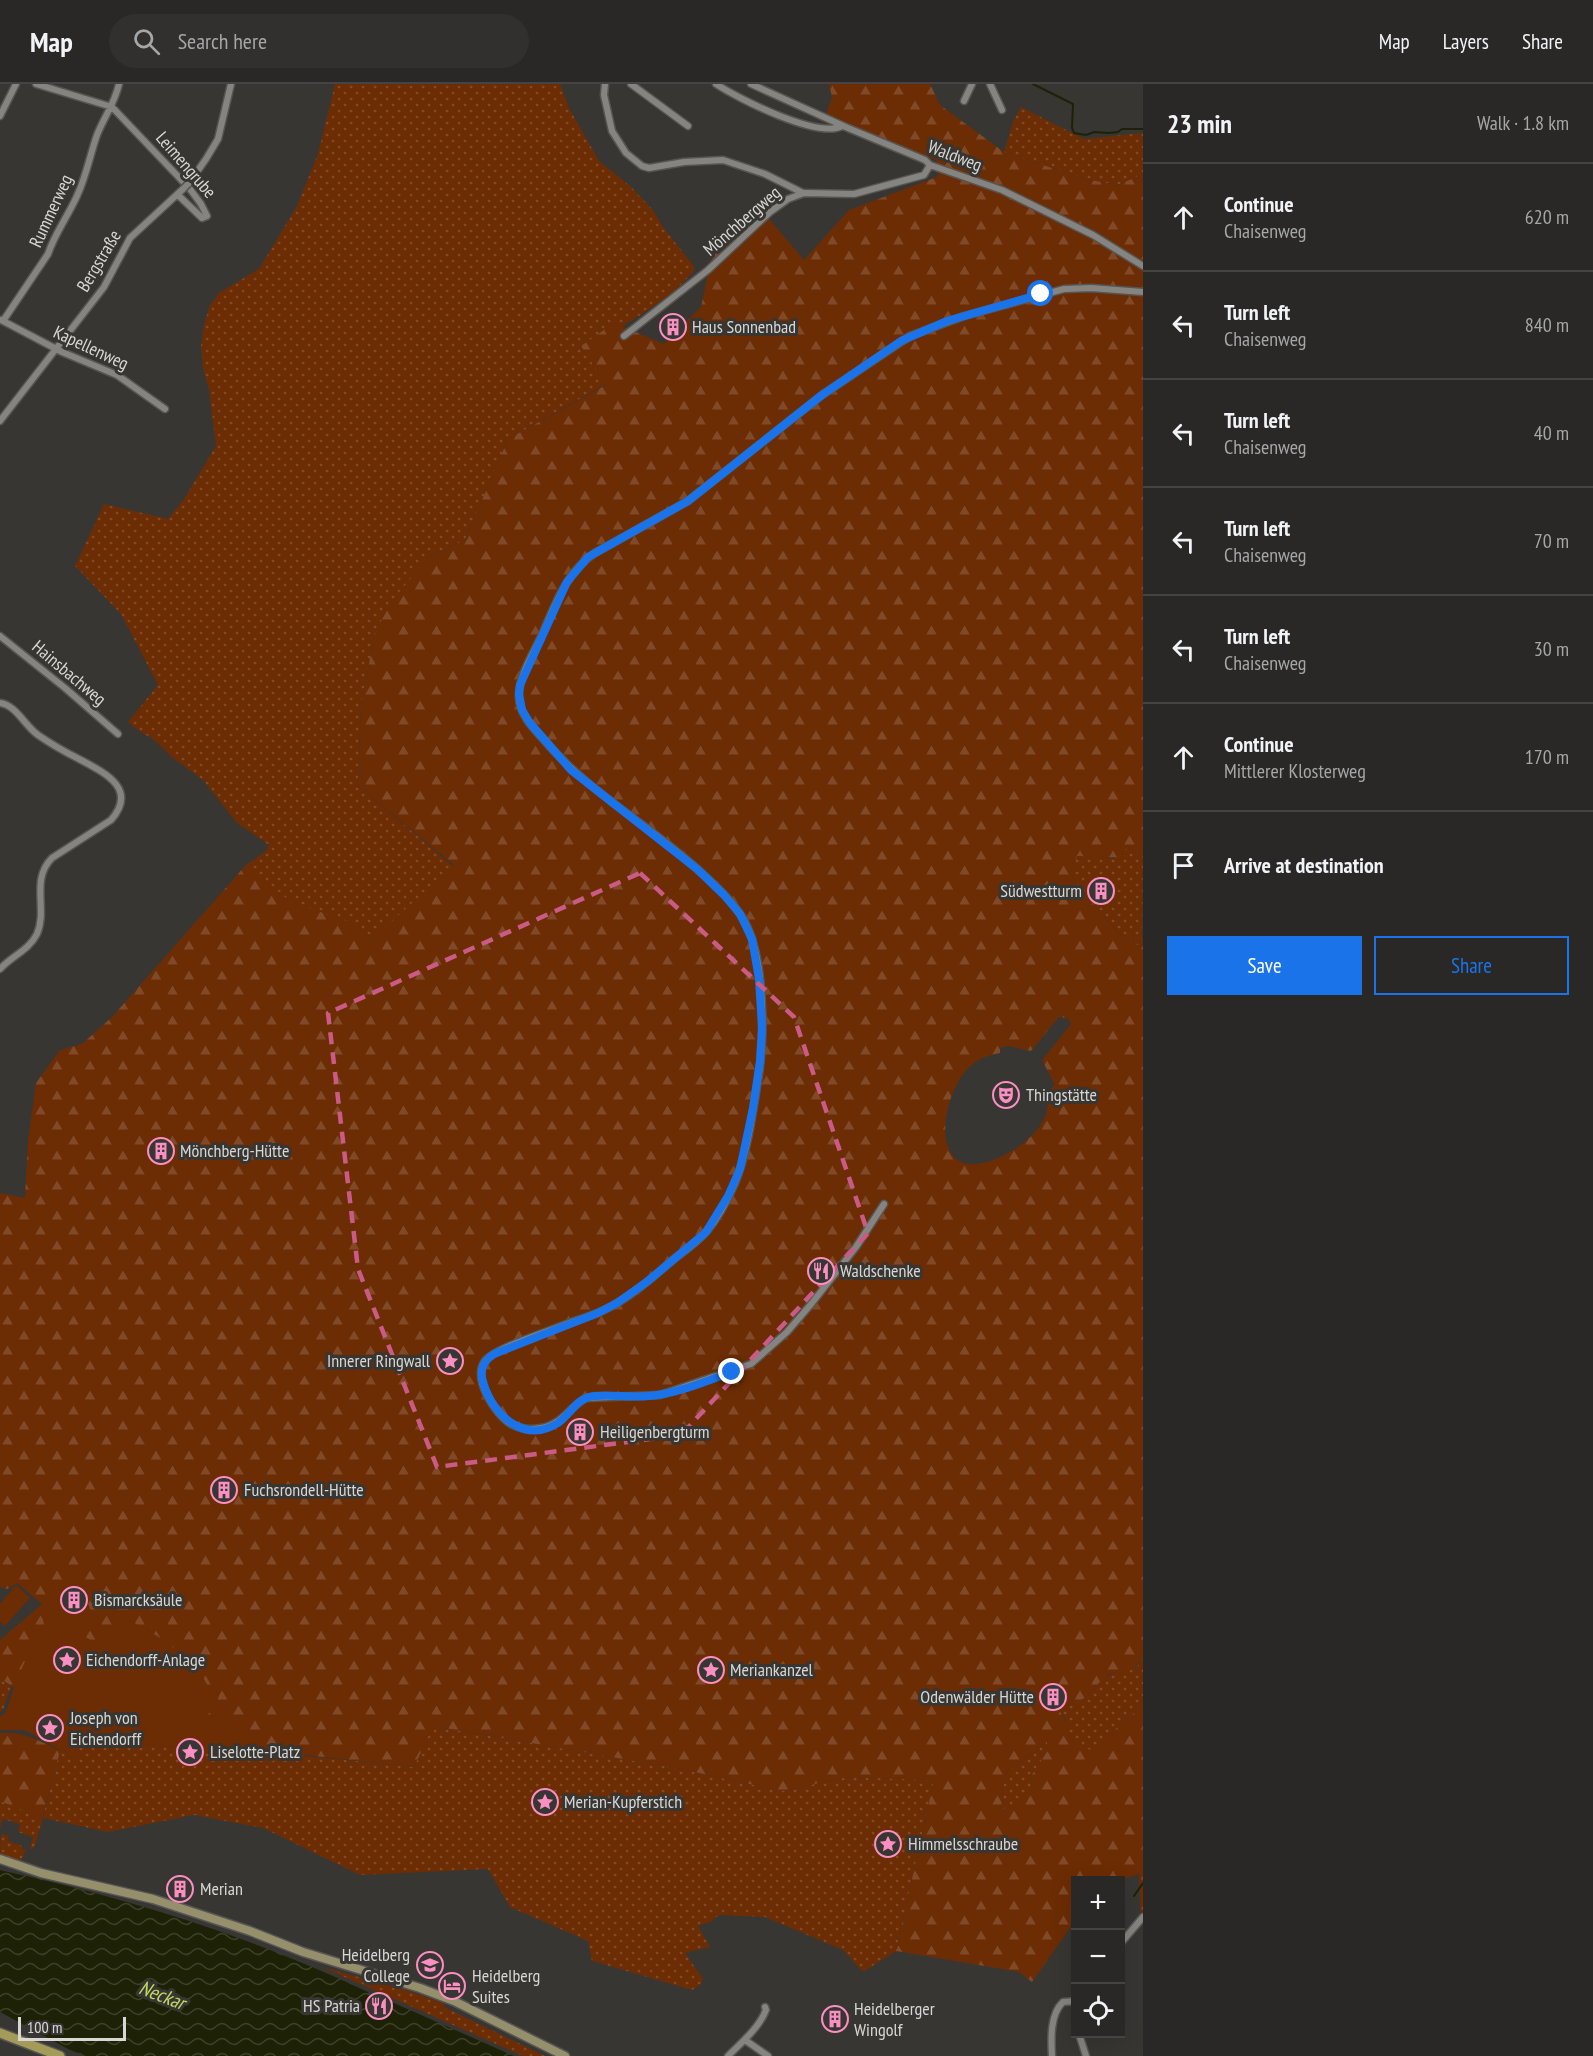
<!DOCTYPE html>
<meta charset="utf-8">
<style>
body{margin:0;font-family:"PT Sans Narrow",sans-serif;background:#31302e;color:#f1f3f6}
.controls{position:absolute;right:18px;bottom:18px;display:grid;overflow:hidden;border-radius:0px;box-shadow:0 6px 24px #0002}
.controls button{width:54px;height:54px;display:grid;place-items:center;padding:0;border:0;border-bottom:2px solid #454443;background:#292826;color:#f1f3f6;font:30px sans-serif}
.scale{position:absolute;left:18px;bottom:15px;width:108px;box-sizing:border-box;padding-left:6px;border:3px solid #d8d7d5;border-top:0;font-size:16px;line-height:21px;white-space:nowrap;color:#d8d7d5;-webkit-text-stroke:4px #373633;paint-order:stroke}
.stop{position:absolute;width:18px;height:18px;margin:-14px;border:4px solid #1a73e8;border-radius:50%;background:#fff}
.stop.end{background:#1a73e8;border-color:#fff;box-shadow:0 2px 6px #0008}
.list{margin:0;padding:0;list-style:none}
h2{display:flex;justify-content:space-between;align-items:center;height:78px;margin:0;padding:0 24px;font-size:26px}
h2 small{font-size:20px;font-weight:400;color:#a5a6a7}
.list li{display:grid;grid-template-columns:39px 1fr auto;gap:18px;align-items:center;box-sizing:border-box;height:108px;padding:0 24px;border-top:2px solid #454443}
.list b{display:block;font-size:22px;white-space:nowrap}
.list p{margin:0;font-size:20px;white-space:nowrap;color:#a5a6a7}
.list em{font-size:20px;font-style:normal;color:#a5a6a7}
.actions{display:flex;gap:12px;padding:18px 24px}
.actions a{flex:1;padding:14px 0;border:2px solid #1a73e8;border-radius:0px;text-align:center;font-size:21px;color:#1a73e8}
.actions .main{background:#1a73e8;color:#fff}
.icon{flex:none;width:33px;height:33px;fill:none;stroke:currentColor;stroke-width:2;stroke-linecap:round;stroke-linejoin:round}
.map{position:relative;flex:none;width:1143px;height:1972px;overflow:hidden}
header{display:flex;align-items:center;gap:36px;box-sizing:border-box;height:84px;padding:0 30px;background:#292826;border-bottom:2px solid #454443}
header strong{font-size:28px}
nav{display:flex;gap:33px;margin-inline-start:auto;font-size:21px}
.search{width:420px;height:54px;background:#31302e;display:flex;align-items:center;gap:15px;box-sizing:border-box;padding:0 21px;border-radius:33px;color:#a5a6a7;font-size:22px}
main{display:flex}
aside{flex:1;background:#292826}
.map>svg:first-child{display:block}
</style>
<header>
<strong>Map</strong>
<div class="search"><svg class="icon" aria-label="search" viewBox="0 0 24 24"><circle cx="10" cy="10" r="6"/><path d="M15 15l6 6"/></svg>Search here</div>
<nav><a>Map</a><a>Layers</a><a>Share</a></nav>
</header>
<main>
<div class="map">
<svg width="1143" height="1972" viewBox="0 0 1143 1972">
<defs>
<pattern id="grass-dots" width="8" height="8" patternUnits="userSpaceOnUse" patternTransform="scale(1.5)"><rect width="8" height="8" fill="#6c2c04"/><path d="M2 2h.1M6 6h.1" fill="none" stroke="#804a28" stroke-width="1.8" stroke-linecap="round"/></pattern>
<pattern id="forest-firs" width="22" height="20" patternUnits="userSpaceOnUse" patternTransform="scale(1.5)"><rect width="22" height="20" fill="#6c2c04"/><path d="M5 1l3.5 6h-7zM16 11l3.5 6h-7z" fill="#804a28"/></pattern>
<pattern id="water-waves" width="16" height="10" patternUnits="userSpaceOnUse" patternTransform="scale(1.5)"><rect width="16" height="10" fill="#1d2206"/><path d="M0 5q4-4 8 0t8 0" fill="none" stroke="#3d4129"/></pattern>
</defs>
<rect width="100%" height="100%" fill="#373633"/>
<path fill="url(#grass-dots)" d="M335,0H560L569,24L599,77L630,102L652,125L663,143L695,184C680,211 612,248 584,266L606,300L508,355L465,456L429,473L375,547L361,623L358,702L459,787L377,860L356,844L282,820L246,781L266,767L269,761L237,739L203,696L173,674L152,654L142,649L128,638L158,601L121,530L75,482L104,420L168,435L184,415L216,362L209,305L203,285L201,262L204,241L210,221L219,209L259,185L297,122L318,70Z
M1021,23L1084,55L1143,49V90L1118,101L1085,95L1004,68L1013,38Z
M1128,763L1143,774L1142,862L1134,860L1133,854L1125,855L1084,810L1070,789L1077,772H1102L1114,775Z
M1143,1575V1621L1110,1650L1095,1669L1067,1655L1066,1636L1059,1626L1063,1619L1071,1621L1089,1611L1104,1593L1136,1583Z
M0,1594L11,1602L3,1626L0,1628Z
M0,1640L85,1648L99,1654L123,1659L178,1664L188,1673L195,1671L201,1667L249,1666L414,1683L432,1642L681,1685L781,1707L848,1693L934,1696L896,1867L863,1888L843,1866L765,1833L719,1831L710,1838L698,1842L710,1863L685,1869L703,1895L700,1901L692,1906L592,1877L588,1857L510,1823L488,1785L360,1791L263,1744L194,1731L108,1748L43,1734L34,1764L30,1765L33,1753L18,1748L20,1740L3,1735L0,1744V1717L43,1733L60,1665L25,1646H0Z
M1044,1658H1047L1049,1665L1031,1692L1033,1698C1029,1709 1013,1726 1000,1725L1003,1714L1002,1706L1008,1686L1034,1669Z
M1,1750L9,1752L8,1757L22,1762V1765L26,1766L20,1778L0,1770Z
M322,1883L409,1907L445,1920L444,1923L545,1972H523Z"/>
<path fill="url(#forest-firs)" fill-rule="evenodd" d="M829,0H930L940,21L1004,68L1085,95L1118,101L1143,90V774L1128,763C1124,766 1123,771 1118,773C1116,774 1083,772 1077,772L1070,789L1084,810L1125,855L1133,854L1134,860L1142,862L1143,853V1575L1131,1586L1118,1590L1113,1589L1104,1593L1089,1611L1071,1622L1063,1619L1059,1626L1069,1643L1067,1655L1095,1668L1110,1650L1143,1621V1844L1141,1841L1139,1790L1120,1796H1076L1075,1837L1032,1898L1019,1888L896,1867L934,1696L848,1693L781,1707L681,1685L433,1642L414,1683L217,1661L218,1648L202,1636L16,1605L0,1594V1556L42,1520L17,1499L7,1505L0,1503V1109L25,1114L28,1057L36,999L60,966L82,960L112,933L246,781L291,818L350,838L371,856L454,781L358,702L361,623L375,547L395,513L429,473L465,456L508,355L606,301L581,262L614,239L664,260L701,223L712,171L763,128L804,176L849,126L937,93L940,86L936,76L826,31L832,13ZM1059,933L1067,934L1071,940L1042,976L1055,1001L1047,1008C1051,1028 1042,1043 1027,1056C1010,1071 960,1098 948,1063C939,1039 953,994 974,979C982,973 991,971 1000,969V964L1008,962L1031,967ZM1044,1658H1047L1049,1665L1031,1692L1033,1698C1028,1710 1016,1718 1005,1725H1000L1003,1714L1002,1706L1008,1686L1034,1669Z
M0,1649C22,1647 41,1657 60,1667L42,1734L0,1717Z"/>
<path fill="#6c2c04" d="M16,1501L30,1514L5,1542L0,1538V1520Z
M68,1502C81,1509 88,1514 91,1529L79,1549L100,1562L123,1534C152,1546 201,1577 210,1608L219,1610C218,1621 209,1629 202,1637L226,1627L240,1640L249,1666L201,1667L192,1672L188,1673L178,1664L123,1659L99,1654L85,1649L75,1675L29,1648L22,1646H0V1633L6,1628L15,1600L31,1564L36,1565L44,1541L42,1529L57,1506Z"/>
<path fill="url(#water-waves)" d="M0,1786C127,1814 251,1852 368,1908L369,1910L385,1915L514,1972H86L70,1966L0,1928Z"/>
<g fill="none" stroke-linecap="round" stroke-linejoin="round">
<path stroke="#1d2206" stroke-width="2" d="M1033,0L1073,20L1072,44L1074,49L1086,51L1094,48L1109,49L1118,48L1122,45H1143
M1134,1812L1143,1799"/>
<defs>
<path id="street" d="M36,0L112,23L190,105L201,120L207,132L202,134L178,111
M605,0L604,11L612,47L626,69L642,82L649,84L684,78L723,76L765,90L803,109
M631,0L688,42
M716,0C739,15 818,55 842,42
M751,0L848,44L925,76L930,81L1002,106L1093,151L1143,182
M990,0L1002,26
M964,17L972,0
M0,32L16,0
M189,99L206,75L218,55L231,0
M1,236L62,268L117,291L165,325
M3,237L48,170C55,149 68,132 77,112C86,93 90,71 97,51C104,33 115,19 119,0
M624,252L708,186L770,128L788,115L804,109L854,110L924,91L930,81
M0,337L104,203L130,154L183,105
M0,552L65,604L118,650
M0,619C16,621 25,642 38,651C51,660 65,668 79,675C103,688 139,704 111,736L52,774C30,796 48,825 37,850C29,866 12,872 0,885
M884,1120L856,1163L812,1219L787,1248L751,1280L660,1311L586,1314C569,1323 562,1341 541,1344C531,1346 520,1345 511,1340C495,1330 472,1295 485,1277C495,1264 547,1248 564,1241C577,1236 592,1232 604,1226C630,1214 653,1193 674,1175C686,1166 698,1158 707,1147C719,1133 728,1115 735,1099C747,1069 752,1034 757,1002C765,959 766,878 745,838C735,820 719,805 704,791C653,743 590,710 544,656C533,644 520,631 519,614C518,593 533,570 542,551C555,521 566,488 595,469L688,417L822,311L910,252L964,232L1064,205L1091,204L1143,208
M1120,1860L1143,1833
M1079,1950L1086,1972
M745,1956L768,1972
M728,1972C741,1959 759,1944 766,1926L765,1923
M1052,1972C1051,1955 1050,1930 1063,1918L1076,1917"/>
<path id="secondary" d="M0,1775L41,1789L153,1815L250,1847L303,1868L420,1904L454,1917L565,1972"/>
<path id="primary" d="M0,1949L60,1972"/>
</defs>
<use href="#street" stroke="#565553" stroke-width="9"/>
<use href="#secondary" stroke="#565553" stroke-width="11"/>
<use href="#primary" stroke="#565553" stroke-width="12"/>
<use href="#street" stroke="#868480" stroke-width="6"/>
<use href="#secondary" stroke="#958f6c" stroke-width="8"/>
<use href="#primary" stroke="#a59b58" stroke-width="9"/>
<defs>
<path id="street-bridge" d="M183,105L189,99"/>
</defs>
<use href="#street-bridge" stroke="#565553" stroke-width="9" stroke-linecap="butt"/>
<use href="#street-bridge" stroke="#868480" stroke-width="6"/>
</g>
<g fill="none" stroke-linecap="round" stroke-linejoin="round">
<path stroke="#1a73e8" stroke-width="8" d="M732,1288C706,1297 677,1310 649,1312C631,1314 612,1310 594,1312C576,1314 571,1330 558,1339C525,1360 494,1332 484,1301C479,1288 482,1278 494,1270L598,1229L617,1219L648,1197L706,1148L728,1112L740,1085L753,1024L760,977L762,944L759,895L752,855L740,830L724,811L697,785L571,686L530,639L522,626L519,610L520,601L567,498L588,473L688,417L822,311L901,257L947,237L1041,210"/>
</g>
<path fill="none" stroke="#ca5b86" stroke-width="4.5" stroke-dasharray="12 8" stroke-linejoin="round" d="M640,789L794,933L868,1149L681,1351L437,1383L358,1185L328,929Z"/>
<defs>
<symbol id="building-ring" viewBox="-11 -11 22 22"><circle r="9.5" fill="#373633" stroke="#fc8fc1" stroke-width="1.5"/><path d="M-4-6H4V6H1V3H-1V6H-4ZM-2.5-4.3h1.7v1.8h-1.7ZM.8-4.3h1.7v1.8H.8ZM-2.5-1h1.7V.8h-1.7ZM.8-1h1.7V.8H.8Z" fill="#fc8fc1"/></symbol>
<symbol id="theatre-ring" viewBox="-11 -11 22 22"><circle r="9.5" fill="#373633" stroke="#fc8fc1" stroke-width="1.5"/><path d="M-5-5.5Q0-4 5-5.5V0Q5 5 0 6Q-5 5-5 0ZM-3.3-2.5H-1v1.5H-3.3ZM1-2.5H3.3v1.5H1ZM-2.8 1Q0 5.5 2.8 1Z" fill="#fc8fc1"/></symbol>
<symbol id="restaurant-ring" viewBox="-11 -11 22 22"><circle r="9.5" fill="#373633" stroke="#fc8fc1" stroke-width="1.5"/><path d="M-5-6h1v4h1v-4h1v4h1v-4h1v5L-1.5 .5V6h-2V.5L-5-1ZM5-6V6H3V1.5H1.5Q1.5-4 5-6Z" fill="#fc8fc1"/></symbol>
<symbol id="sight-ring" viewBox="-11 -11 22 22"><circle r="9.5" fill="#373633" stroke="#fc8fc1" stroke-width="1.5"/><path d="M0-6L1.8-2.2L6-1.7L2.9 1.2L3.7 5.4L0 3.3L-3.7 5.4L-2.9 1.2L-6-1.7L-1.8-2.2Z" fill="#fc8fc1"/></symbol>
<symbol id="school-ring" viewBox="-11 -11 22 22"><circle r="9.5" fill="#373633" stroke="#fc8fc1" stroke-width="1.5"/><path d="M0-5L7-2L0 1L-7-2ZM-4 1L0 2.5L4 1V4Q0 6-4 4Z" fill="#fc8fc1"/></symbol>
<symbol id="hotel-ring" viewBox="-11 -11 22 22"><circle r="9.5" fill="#373633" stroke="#fc8fc1" stroke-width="1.5"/><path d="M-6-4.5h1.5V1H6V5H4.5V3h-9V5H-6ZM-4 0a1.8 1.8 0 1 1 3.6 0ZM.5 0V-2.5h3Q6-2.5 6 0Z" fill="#fc8fc1"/></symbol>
</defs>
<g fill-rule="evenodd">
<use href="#building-ring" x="658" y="228" width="30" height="30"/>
<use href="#building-ring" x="1086" y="792" width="30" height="30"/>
<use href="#theatre-ring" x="991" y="996" width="30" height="30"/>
<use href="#building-ring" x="146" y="1052" width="30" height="30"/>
<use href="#restaurant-ring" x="806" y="1172" width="30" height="30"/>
<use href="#sight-ring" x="435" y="1262" width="30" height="30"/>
<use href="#building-ring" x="565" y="1333" width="30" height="30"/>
<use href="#building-ring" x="209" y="1391" width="30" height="30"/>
<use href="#building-ring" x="59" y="1501" width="30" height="30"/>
<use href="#sight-ring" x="52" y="1561" width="30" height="30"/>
<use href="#sight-ring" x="696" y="1571" width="30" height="30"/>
<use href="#building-ring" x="1038" y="1598" width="30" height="30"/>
<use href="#sight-ring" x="35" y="1629" width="30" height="30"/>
<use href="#sight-ring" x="175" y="1653" width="30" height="30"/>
<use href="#sight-ring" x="530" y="1703" width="30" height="30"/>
<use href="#sight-ring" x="873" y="1745" width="30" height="30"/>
<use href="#building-ring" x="165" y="1790" width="30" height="30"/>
<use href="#school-ring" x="415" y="1866" width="30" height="30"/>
<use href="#hotel-ring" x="437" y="1887" width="30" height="30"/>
<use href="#restaurant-ring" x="364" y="1907" width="30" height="30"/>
<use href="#building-ring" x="820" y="1920" width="30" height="30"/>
</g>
<g text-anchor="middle" stroke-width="6" stroke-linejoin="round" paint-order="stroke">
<g font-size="18" fill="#d8d7d5" stroke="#373633">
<text transform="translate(955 72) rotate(21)" y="6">Waldweg</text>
<text transform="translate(186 81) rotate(49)" y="6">Leimengrube</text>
<text transform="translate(51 127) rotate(-65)" y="6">Rummerweg</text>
<text transform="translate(742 137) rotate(-41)" y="6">Mönchbergweg</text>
<text transform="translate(99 177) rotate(-59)" y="6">Bergstraße</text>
<text transform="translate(91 264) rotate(25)" y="6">Kapellenweg</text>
<text transform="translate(69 589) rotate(40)" y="6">Hainsbachweg</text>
</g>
<g font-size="18" fill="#d8d7d5" stroke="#373633" text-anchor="start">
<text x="692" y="249">Haus Sonnenbad</text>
<text x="1082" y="813" text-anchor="end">Südwestturm</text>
<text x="1026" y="1017">Thingstätte</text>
<text x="180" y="1073">Mönchberg-Hütte</text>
<text x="840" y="1193">Waldschenke</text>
<text x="430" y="1283" text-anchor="end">Innerer Ringwall</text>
<text x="600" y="1354">Heiligenbergturm</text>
<text x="244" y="1412">Fuchsrondell-Hütte</text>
<text x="94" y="1522">Bismarcksäule</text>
<text x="86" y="1582">Eichendorff-Anlage</text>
<text x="730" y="1592">Meriankanzel</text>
<text x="1034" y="1619" text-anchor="end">Odenwälder Hütte</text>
<text x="70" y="1640">Joseph von<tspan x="70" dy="21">Eichendorff</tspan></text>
<text x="210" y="1674">Liselotte-Platz</text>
<text x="564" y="1724">Merian-Kupferstich</text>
<text x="908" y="1766">Himmelsschraube</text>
<text x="200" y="1811">Merian</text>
<text x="410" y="1877" text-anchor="end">Heidelberg<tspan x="410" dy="21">College</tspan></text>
<text x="472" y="1898">Heidelberg<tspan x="472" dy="21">Suites</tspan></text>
<text x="360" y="1928" text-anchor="end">HS Patria</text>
<text x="854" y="1931">Heidelberger<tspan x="854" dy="21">Wingolf</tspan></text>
</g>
<g font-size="20" font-style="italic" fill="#c0d860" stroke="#373633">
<text transform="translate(162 1911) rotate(21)" y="7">Neckar</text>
</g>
</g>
</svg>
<div class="controls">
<button>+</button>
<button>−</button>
<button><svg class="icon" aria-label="locate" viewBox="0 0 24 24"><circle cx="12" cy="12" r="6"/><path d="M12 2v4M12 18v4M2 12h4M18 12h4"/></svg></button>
</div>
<div class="scale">100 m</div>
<div class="stop" style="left:1041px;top:210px"></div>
<div class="stop end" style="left:732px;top:1288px"></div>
</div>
<aside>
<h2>23 min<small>Walk · 1.8 km</small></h2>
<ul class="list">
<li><svg class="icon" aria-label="ahead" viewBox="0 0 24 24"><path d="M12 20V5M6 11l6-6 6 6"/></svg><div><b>Continue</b><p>Chaisenweg</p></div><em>620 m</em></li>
<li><svg class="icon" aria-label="left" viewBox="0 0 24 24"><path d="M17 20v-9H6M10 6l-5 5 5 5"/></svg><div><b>Turn left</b><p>Chaisenweg</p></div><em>840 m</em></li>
<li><svg class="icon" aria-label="left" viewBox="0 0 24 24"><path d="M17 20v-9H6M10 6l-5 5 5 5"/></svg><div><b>Turn left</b><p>Chaisenweg</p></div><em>40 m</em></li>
<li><svg class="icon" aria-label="left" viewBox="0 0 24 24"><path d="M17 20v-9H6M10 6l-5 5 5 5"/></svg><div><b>Turn left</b><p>Chaisenweg</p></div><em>70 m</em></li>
<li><svg class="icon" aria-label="left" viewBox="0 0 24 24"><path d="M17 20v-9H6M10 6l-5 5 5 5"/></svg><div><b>Turn left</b><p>Chaisenweg</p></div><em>30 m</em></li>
<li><svg class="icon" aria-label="ahead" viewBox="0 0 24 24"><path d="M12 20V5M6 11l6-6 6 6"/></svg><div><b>Continue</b><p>Mittlerer Klosterweg</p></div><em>170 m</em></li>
<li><svg class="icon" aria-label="arrive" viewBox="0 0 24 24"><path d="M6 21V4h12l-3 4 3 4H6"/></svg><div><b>Arrive at destination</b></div></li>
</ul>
<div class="actions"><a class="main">Save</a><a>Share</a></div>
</aside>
</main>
